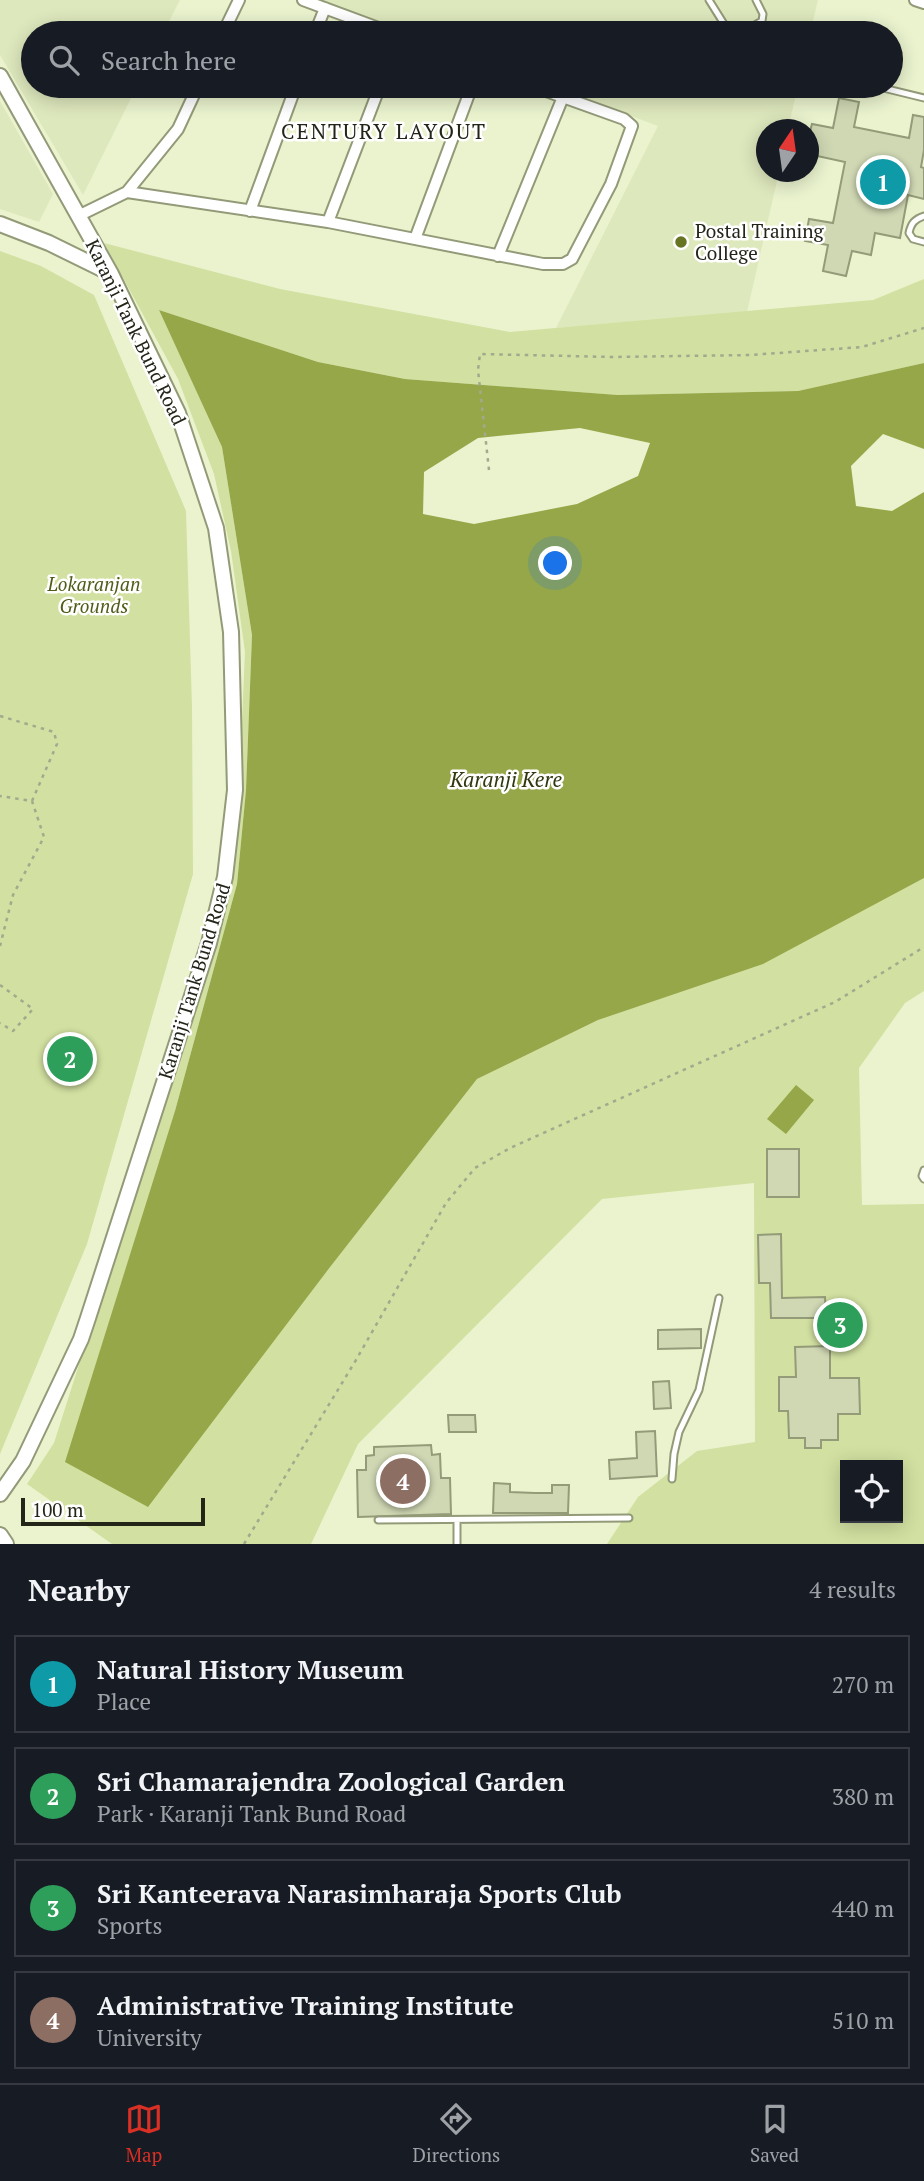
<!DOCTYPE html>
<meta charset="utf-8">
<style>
body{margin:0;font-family:"PT Serif",serif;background:#20242c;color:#f1f3f6}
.controls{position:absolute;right:21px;bottom:21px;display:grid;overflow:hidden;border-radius:0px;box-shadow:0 4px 18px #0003}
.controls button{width:63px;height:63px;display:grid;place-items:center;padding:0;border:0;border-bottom:2px solid #363941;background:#171b24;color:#f1f3f6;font:35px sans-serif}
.compass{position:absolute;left:756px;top:119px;width:63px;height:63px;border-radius:50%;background:#171b24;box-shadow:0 4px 18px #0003;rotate:13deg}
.scale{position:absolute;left:21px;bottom:18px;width:184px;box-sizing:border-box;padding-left:7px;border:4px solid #222518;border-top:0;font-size:19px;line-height:24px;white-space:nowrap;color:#222518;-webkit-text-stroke:5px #fff;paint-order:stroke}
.you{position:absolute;left:556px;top:564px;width:24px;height:24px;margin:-18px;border:5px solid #fff;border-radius:50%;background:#1a73e8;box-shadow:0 0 0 10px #1a73e833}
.badge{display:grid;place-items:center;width:46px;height:46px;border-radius:50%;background:#d93025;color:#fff;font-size:23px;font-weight:700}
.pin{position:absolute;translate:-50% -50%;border:4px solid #fff;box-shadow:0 2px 7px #0006}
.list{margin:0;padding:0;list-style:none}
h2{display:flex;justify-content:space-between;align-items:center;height:91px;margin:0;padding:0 28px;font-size:30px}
h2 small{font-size:23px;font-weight:400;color:#9ea1a6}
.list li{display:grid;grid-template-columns:46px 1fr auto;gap:21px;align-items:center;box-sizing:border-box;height:98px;margin:0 14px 14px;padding:0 14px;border:2px solid #363941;border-radius:0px}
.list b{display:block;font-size:26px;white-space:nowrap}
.list p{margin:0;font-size:23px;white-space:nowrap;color:#9ea1a6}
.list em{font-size:23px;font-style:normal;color:#9ea1a6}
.icon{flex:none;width:38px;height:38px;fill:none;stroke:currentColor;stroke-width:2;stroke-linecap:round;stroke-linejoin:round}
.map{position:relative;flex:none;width:924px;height:1544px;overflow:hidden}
.search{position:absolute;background:#171b24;box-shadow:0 4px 18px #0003;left:21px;right:21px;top:21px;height:77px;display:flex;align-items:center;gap:18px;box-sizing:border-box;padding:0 24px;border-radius:38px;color:#9ea1a6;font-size:26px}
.sheet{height:539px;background:#171b24}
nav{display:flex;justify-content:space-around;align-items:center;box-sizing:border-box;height:98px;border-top:2px solid #363941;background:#171b24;font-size:19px;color:#9ea1a6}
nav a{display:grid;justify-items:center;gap:4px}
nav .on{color:#d93025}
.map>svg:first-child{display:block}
</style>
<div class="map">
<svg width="924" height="1544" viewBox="0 0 924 1544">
<rect width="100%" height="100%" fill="#eaf3ce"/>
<path fill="#dee8bd" d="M0,0H180L163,33H33V86H137L83,195L0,55Z
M322,0H818L810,33H411Z
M551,86H798L788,129L766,130V172H779L747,312L556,328L658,126Z
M0,101L53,194L39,222L0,209Z"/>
<path fill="#d2e0a1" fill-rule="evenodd" d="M104,243L280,289L510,332L873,300L924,279V363L798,391L618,395L405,379L318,362L159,310L222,447L252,635L246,790L237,884L175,1111L327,1271L477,1079L598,1020L924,878V991L905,1003L859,1068L862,1205L924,1204V1544H607L638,1497L697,1451L755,1442L754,1183L602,1199L358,1444L311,1544H112L27,1484L54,1443L231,887L239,790L245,652L231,551L214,474L178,379ZM845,1465H898V1518H845Z
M0,251L41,266L94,295L186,511L192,707L193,874L87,1244L0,1454Z"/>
<path fill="#96a749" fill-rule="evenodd" d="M159,310L318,362L405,379L618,395L798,391L924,363V449L883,434L851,466L856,506L892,511L924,492V878L763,964L598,1020L477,1079L327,1271L148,1507L65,1462L175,1111L237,884L246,790L252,635L222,447ZM580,428L650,443L638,476L577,504L474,524L423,514L424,472L478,438Z
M796,1085L814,1100L786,1134L767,1119Z"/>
<path fill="#cfd7b3" stroke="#939b78" stroke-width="2" d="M839,98L859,102L854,127L909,138L913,115L924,117V150L921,167L924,168V199L908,195L900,238L875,233L871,255L852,251L846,276L823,271L828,245L805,241L809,219L833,223L845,162L808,154V139L812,124L833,128Z
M767,1149H799V1197H767Z
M781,1234L782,1298L825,1297L826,1318H771L770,1283H759L758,1235Z
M701,1329V1348L658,1349V1330Z
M830,1346V1378H859L860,1414H838V1440H821V1448H805V1438H789L788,1411H779V1377H796L795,1347Z
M669,1381L671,1408L654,1409L653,1382Z
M448,1415H475L476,1432H449Z
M655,1431L657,1476L610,1479L609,1460L637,1458L636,1432Z
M431,1445L432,1455L440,1454L441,1478H450L451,1514L358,1517L357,1470H366V1456L374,1455V1447Z
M494,1483L510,1484V1492L535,1493H552V1485H569L568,1513H493Z"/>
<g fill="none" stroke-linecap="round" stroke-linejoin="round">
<defs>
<path id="service" d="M709,0L724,24L736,33
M737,33H741L762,21L763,14L756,0
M875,86L924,98
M924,216C915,219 911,223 909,233L913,239L924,242
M924,1170L922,1176L924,1179
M672,1479L674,1454L679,1432L699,1390L719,1298
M378,1520L629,1518
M457,1544V1520"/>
<path id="minor" d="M303,0L392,33
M915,0L924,3
M223,33L239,0
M315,33L325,8
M127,192L328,222L543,264H563L572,259L611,184L632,126L624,119L532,86
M250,211L296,86
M78,216L127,192L178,129L198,86
M328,222L380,86
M415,239L472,86
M498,256L563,97"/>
<path id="tertiary" d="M0,76L111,274L178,413L216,528L231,632L235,790L225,877L209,943L88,1318L81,1339L23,1461L0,1494
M0,224L49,243L110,273
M0,1535L6,1544"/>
</defs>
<use href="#service" stroke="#929a78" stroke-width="9"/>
<use href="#minor" stroke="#929a78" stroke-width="14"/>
<use href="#tertiary" stroke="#929a78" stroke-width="18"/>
<path stroke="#a2a98d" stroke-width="2.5" stroke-dasharray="3.5 5" stroke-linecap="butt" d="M489,470L478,370L480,354L612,357L750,355L862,347L924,328
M0,716L54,732L57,744L32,801L0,796
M0,946L13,895L44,837L32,801
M0,985L33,1009L13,1031L0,1023
M244,1544L356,1360L446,1203L475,1168L510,1148L835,1002L924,947"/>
<use href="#service" stroke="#fff" stroke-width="5"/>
<use href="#minor" stroke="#fff" stroke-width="10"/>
<use href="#tertiary" stroke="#fff" stroke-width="14"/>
</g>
<circle fill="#677522" stroke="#fff" stroke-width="2.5" cx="681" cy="242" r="7"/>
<g text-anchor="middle" stroke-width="5" stroke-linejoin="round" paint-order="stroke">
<g font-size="19" fill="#222518" stroke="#fff" text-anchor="start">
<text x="695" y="238">Postal Training<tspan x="695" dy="22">College</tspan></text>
</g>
<g font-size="19" fill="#222518" stroke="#fff">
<text transform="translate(136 332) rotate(64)" y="7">Karanji Tank Bund Road</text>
<text transform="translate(194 981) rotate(-73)" y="7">Karanji Tank Bund Road</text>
</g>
<g font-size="19" font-style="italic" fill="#515c19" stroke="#fff">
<text x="94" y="591">Lokaranjan<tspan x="94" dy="22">Grounds</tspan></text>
</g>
<g font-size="21" letter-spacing="2" fill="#222518" stroke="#fff">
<text x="384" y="139">CENTURY LAYOUT</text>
</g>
<g font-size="21" font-style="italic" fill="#313810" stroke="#fff">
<text x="506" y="787">Karanji Kere</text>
</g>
</g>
</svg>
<div class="controls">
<button><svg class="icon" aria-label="locate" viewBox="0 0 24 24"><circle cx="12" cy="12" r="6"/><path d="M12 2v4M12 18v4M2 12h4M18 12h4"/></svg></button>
</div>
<svg class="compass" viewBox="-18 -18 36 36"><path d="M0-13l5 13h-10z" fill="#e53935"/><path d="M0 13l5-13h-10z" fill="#9ea1a6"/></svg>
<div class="scale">100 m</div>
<div class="you"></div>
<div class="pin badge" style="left:883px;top:182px;background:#0f9aa8">1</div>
<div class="pin badge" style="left:70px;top:1059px;background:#2e9e5b">2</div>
<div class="pin badge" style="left:840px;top:1325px;background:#2e9e5b">3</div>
<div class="pin badge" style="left:403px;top:1481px;background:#8d6e63">4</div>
<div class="search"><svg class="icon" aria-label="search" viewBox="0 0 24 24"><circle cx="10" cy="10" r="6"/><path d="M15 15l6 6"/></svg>Search here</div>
</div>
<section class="sheet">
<h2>Nearby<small>4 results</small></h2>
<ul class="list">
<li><span class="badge" style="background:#0f9aa8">1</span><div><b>Natural History Museum</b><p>Place</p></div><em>270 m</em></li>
<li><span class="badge" style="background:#2e9e5b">2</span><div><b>Sri Chamarajendra Zoological Garden</b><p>Park · Karanji Tank Bund Road</p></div><em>380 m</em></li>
<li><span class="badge" style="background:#2e9e5b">3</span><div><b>Sri Kanteerava Narasimharaja Sports Club</b><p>Sports</p></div><em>440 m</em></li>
<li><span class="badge" style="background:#8d6e63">4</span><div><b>Administrative Training Institute</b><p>University</p></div><em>510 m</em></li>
</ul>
</section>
<nav>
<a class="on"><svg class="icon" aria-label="map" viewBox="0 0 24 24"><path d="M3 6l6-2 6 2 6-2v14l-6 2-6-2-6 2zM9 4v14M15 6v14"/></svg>Map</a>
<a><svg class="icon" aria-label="directions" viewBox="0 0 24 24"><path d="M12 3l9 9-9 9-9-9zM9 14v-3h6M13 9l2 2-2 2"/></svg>Directions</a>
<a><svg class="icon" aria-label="saved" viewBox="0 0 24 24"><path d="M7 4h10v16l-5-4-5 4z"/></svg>Saved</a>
</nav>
